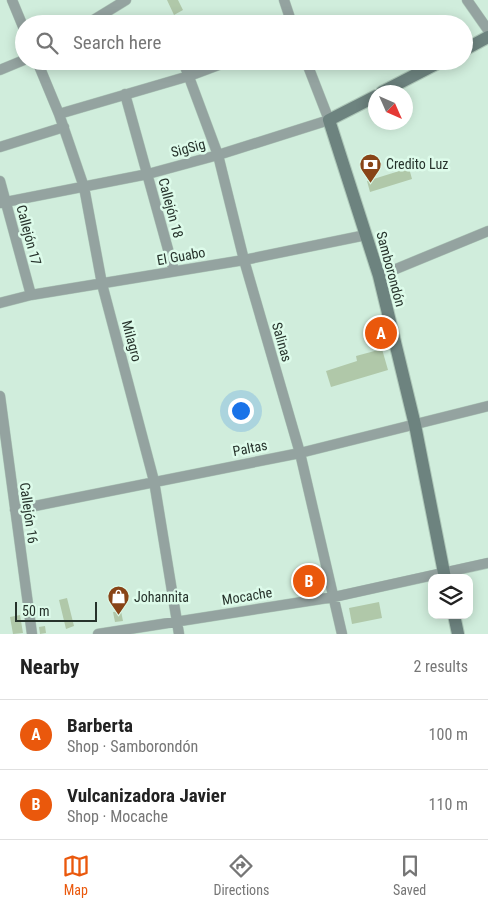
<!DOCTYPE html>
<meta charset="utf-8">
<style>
body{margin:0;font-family:"Roboto Condensed",sans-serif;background:#f2f2f2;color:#222}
.controls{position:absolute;right:15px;bottom:15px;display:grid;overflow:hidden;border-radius:10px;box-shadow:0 2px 12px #0003}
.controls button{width:45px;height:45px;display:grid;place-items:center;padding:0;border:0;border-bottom:1px solid #e0e0e0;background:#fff;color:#222;font:25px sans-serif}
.compass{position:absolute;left:368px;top:85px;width:45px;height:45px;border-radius:50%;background:#fff;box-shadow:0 2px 12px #0003;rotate:135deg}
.scale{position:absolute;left:15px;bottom:12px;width:82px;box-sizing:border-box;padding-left:5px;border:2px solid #26322b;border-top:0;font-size:14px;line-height:18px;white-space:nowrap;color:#26322b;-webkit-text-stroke:4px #ddfbea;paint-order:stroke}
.you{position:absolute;left:240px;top:410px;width:18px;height:18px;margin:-12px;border:4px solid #fff;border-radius:50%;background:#1a73e8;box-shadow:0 0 0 8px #1a73e833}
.badge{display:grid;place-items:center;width:32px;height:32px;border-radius:50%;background:#ea580c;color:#fff;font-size:16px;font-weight:700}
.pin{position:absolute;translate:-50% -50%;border:2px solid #fff;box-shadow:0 1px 5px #0006}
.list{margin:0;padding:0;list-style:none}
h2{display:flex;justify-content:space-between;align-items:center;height:65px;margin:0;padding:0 20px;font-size:21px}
h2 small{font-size:16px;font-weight:400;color:#767676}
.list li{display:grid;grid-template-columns:32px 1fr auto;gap:15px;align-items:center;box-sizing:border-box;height:70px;padding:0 20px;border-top:1px solid #e0e0e0}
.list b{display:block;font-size:19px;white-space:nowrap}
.list p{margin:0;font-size:16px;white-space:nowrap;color:#767676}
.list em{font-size:16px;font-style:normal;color:#767676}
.icon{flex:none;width:28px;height:28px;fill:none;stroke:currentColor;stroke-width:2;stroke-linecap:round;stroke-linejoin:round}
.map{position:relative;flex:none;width:488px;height:634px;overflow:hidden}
.search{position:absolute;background:#fff;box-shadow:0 2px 12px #0003;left:15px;right:15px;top:15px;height:55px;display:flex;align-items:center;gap:12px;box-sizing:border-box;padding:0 18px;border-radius:28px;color:#767676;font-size:19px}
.sheet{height:205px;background:#fff}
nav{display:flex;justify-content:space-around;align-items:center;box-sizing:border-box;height:70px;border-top:1px solid #e0e0e0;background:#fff;font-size:14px;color:#767676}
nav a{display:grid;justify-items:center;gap:2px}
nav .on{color:#ea580c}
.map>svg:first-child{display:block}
</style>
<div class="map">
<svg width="488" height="634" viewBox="0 0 488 634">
<rect width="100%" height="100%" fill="#d0eddc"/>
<path fill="#b0c8a9" d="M167,0H178L183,10L174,15Z
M409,168L412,179L370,192L367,181Z
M382,349L388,370L331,387L326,371L357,361L356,356Z
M314,576L317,586L296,592L293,581Z
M67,598L74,626L66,629L59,600Z
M379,602L382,618L352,624L349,608Z
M121,611L123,621L115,622L113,612Z
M20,615L23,633L13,634L10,617Z
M45,626L46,633L40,634L39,627Z"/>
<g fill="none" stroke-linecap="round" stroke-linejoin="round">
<defs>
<path id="street" d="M12,0L24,29
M284,0L292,24
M467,0L488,30
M87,24L126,0
M37,61L59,114L84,187L102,284L154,481L179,634
M183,61L218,155L244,260L300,453L342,634
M0,70L24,60
M125,94L174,271
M59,114L189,76L229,61
M0,147L64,127
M0,181L31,295
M0,203L148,174L218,155L329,120L306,61
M379,276L488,231
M0,303L31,295L244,260L366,235
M0,396L32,634
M15,510L300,453L488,406
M98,634L334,597L488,563"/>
<path id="secondary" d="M464,50L488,37
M382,92L442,61
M376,96L329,120L379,276L415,425L445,578
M454,615L458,634"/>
</defs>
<use href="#street" stroke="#aec8b9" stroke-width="11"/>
<use href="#secondary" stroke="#aec8b9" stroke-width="14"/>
<use href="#street" stroke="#94a3a0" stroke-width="10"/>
<use href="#secondary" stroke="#6d837f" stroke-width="12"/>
</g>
<defs>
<symbol id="bank-pin" viewBox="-11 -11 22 30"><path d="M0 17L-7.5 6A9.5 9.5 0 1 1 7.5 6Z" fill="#884417" stroke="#ddfbea"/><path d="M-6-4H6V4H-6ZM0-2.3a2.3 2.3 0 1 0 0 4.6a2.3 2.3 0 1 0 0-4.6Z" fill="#fff"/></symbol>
<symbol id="shop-pin" viewBox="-11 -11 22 30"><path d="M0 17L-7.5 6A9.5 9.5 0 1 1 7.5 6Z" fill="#884417" stroke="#ddfbea"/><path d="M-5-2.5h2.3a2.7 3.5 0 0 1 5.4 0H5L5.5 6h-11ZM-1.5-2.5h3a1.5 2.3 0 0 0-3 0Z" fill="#fff"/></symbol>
</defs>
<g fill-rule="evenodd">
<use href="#bank-pin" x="358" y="152" width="25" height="34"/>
<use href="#shop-pin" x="106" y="584" width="25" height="34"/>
</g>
<g text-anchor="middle" stroke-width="5" stroke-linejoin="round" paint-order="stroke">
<g font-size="14" fill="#26322b" stroke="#ddfbea">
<text transform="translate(188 148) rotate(-15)" y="5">SigSig</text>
<text transform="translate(171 208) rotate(75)" y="5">Callejón 18</text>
<text transform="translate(29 235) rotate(75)" y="5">Callejón 17</text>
<text transform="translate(181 256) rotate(-10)" y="5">El Guabo</text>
<text transform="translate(391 269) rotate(75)" y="5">Samborondón</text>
<text transform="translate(132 341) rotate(75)" y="5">Milagro</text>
<text transform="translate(282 342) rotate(74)" y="5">Salinas</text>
<text transform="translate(250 448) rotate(-11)" y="5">Paltas</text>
<text transform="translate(29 513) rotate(82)" y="5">Callejón 16</text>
<text transform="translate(247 596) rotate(-9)" y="5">Mocache</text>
</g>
<g font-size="14" fill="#26322b" stroke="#ddfbea" text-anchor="start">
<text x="386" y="169">Credito Luz</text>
<text x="134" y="602">Johannita</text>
</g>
</g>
</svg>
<div class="controls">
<button><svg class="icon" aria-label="layers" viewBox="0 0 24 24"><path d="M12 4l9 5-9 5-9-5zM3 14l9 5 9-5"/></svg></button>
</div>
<svg class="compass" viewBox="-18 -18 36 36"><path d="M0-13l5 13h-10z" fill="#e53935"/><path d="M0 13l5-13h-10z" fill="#767676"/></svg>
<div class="scale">50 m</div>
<div class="you"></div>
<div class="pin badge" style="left:381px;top:333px">A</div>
<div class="pin badge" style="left:309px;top:581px">B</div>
<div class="search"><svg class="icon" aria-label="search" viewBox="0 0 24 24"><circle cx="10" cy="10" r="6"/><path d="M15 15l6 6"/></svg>Search here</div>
</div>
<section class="sheet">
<h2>Nearby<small>2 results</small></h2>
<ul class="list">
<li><span class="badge">A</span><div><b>Barberta</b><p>Shop · Samborondón</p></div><em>100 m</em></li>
<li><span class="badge">B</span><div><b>Vulcanizadora Javier</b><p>Shop · Mocache</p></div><em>110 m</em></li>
</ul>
</section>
<nav>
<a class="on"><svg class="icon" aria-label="map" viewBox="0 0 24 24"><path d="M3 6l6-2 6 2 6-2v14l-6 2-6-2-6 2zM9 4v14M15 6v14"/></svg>Map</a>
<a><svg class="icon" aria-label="directions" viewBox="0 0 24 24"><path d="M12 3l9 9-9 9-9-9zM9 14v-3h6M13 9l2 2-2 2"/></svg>Directions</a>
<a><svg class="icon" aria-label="saved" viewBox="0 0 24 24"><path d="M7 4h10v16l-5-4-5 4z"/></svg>Saved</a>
</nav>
